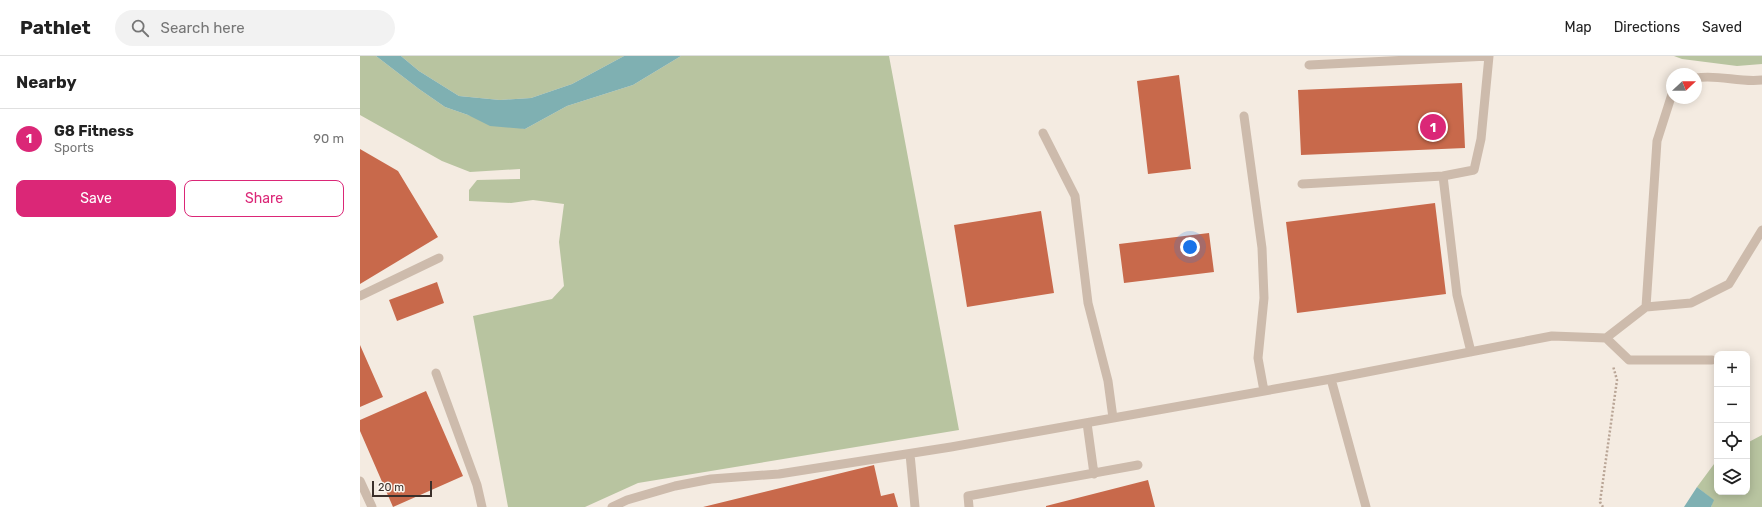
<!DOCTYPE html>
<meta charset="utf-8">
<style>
body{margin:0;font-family:Rubik,sans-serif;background:#f2f2f2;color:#222}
.controls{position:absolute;right:12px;bottom:12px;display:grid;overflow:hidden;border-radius:8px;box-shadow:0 2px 10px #0003}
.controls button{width:36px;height:36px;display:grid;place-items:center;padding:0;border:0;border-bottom:1px solid #e0e0e0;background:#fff;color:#222;font:20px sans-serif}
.compass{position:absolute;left:1306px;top:12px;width:36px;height:36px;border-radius:50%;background:#fff;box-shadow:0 2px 10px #0003;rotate:68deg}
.scale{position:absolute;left:12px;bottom:10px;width:60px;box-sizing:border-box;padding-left:4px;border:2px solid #3b302b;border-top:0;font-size:11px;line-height:14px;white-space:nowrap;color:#3b302b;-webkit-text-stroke:3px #fbf5ee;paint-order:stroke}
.you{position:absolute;left:830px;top:191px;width:14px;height:14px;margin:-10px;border:3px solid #fff;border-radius:50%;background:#1a73e8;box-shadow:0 0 0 6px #1a73e833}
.badge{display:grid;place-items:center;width:26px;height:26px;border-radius:50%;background:#db2777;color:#fff;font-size:13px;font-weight:700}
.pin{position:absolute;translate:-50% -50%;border:2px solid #fff;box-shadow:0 1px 4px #0006}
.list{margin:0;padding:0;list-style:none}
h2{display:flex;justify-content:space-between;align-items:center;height:52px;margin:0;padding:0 16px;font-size:17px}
h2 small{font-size:13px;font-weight:400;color:#767676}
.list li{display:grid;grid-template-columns:26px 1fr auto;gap:12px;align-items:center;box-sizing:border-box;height:60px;padding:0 16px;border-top:1px solid #e0e0e0}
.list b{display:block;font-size:15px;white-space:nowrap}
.list p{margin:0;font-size:13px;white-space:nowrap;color:#767676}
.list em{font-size:13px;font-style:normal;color:#767676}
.actions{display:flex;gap:8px;padding:12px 16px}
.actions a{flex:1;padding:9px 0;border:1px solid #db2777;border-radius:8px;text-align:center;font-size:14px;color:#db2777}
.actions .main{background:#db2777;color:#fff}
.icon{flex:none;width:22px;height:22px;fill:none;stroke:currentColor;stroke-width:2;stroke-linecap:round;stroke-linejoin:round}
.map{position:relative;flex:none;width:1402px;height:451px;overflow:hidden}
header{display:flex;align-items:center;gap:24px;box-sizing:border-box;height:56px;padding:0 20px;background:#fff;border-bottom:1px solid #e0e0e0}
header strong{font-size:19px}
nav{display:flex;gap:22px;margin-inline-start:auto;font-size:14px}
.search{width:280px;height:36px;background:#f2f2f2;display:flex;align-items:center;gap:10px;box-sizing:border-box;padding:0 14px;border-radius:22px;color:#767676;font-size:15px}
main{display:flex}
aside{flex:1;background:#fff}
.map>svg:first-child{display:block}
</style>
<header>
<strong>Pathlet</strong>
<div class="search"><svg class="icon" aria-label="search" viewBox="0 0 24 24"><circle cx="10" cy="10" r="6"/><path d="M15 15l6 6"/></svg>Search here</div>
<nav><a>Map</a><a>Directions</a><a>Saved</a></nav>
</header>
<main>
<aside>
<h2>Nearby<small></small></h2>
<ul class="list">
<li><span class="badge">1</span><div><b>G8 Fitness</b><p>Sports</p></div><em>90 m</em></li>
</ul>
<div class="actions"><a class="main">Save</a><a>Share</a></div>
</aside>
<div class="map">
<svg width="1402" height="451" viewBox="0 0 1402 451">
<rect width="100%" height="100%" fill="#f4ebe1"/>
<path fill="#b8c4a0" d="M0,0H16L59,33L85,51L108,59L165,73L207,50L273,29L321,0H529L599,374L278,427L225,451H148L113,260L192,243L204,230L199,186L204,148L173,144L151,147L109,145V134L117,124L160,123V113L110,116L82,105L0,59Z
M41,0H264L212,28L171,42L140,44L99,40L59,15Z
M1314,0H1402V8L1377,10L1322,3Z
M1402,379V451H1351L1353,444L1337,431L1357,404V436H1387V387Z"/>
<path fill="#7fb0b2" d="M16,0H41L59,15L99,40L140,44L171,42L212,28L264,0H321L273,29L207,50L165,73L130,70L108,59L85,51L59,33Z
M1337,431L1354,444L1351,451H1324Z"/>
<path fill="#c8694b" d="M819,19L831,113L788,118L777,25Z
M1102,27L1105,92L941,99L938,34Z
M0,93L38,115L78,181L0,228Z
M1075,147L1086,238L937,257L926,166Z
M681,155L694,237L607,251L594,169Z
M849,177L854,216L764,227L759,188Z
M77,226L84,247L37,265L29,244Z
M0,289L23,341L0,351Z
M66,335L103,420L33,451L0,375V364Z
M514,409L521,440L534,437L538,451H343Z
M788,424L795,451H686V450Z"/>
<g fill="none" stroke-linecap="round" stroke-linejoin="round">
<path stroke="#b9a596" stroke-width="2.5" stroke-dasharray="2 2" stroke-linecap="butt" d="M1243,451L1240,446L1257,324L1253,310"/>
<path stroke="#cdbbac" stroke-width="9" d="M949,9L1129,0
M1336,22C1358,18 1380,27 1402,24
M884,60L902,192L904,242L898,302L904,335
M683,77L715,140L728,247L748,325L753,362
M1083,120L1097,239L1111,296
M942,128L1083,120L1114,114L1121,83L1129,0
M0,240L79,202
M1286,251L1331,247L1369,228L1402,174
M1246,282L1269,304H1352
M76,317L117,429L122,451
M971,323L1006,451
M727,367L734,418
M550,398L555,451
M0,425L12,451
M252,451L267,444L315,430L351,423L419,418L591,391L971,323L1192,280L1246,282L1286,251L1297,85L1312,38
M609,451L608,440L778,409"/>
</g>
</svg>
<div class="controls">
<button>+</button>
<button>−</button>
<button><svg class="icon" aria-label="locate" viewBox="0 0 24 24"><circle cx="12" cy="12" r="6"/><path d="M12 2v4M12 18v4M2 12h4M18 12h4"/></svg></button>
<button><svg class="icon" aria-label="layers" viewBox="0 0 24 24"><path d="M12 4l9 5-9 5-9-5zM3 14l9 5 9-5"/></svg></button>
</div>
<svg class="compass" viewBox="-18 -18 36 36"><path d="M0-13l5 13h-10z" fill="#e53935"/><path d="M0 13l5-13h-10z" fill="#767676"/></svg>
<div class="scale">20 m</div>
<div class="you"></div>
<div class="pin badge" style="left:1073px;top:71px">1</div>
</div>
</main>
